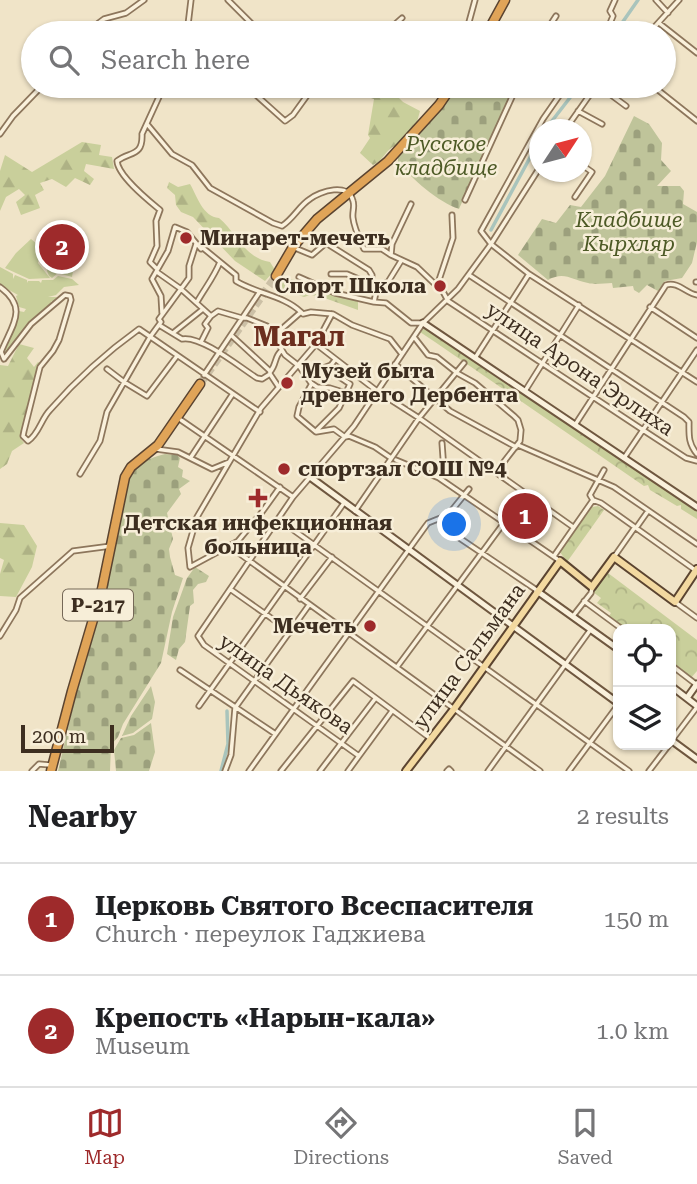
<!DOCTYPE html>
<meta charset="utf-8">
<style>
body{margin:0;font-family:"Roboto Serif",serif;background:#f6f6f6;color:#202124}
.controls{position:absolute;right:21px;bottom:21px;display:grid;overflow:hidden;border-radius:14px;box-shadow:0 2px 5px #0004}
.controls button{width:63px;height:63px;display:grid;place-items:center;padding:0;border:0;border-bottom:2px solid #e0e0e0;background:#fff;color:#202124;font:35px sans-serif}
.compass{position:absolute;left:529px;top:119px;width:63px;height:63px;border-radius:50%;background:#fff;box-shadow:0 2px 5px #0004;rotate:54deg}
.scale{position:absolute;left:21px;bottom:18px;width:93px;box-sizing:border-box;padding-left:7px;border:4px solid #3d2e20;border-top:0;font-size:19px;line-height:24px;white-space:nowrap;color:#3d2e20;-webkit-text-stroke:5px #f7eed8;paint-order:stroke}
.you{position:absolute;left:455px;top:525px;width:24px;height:24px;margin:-18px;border:5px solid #fff;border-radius:50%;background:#1a73e8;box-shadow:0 0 0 10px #1a73e833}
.badge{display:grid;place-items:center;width:46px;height:46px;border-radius:50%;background:#9e2a2b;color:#fff;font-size:23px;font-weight:700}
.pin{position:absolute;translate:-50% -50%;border:4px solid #fff;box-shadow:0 2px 7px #0006}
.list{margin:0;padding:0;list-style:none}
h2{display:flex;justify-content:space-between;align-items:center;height:91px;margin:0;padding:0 28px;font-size:30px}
h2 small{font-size:23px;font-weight:400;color:#757577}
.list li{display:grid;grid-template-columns:46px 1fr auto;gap:21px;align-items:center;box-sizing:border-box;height:112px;padding:0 28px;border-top:2px solid #e0e0e0}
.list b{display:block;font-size:26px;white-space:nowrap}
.list p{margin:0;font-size:23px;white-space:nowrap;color:#757577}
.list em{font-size:23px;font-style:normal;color:#757577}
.icon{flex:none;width:38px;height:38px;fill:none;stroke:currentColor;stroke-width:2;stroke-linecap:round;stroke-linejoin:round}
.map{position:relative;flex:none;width:697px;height:771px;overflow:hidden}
.search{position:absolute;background:#fff;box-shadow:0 2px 5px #0004;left:21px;right:21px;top:21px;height:77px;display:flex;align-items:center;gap:18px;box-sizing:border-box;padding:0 24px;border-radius:38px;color:#757577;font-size:26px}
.sheet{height:315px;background:#fff}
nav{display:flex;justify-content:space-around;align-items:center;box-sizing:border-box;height:98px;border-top:2px solid #e0e0e0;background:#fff;font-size:19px;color:#757577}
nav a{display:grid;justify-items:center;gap:4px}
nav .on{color:#9e2a2b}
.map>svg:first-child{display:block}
</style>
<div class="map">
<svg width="697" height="771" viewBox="0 0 697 771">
<defs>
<pattern id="forest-firs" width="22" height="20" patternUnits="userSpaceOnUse" patternTransform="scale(1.75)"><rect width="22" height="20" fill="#c9cf9b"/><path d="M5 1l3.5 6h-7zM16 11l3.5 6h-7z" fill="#aeb285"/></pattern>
<pattern id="cemetery-stones" width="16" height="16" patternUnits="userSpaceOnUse" patternTransform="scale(1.75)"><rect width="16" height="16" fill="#bfc49a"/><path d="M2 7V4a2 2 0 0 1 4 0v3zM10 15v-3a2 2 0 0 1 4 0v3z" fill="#9ca07d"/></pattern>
<pattern id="park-crowns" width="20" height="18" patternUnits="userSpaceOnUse" patternTransform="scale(1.75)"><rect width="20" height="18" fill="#c9cf9b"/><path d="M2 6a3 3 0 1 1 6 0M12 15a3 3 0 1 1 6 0" fill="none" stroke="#aeb285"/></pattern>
</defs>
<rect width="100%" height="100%" fill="#f0e4c8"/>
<path fill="#c9cf9b" d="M31,239L36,243L38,242L65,268L73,271L72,277L58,273L52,278L49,276L47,271L48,261L44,257L39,258L38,263L50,278L29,279L5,268L16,253Z
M0,267L13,274V279L15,275L27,280V283L28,281H39L41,283L42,280H53L58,276L72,279L79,285L64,287L56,295L48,297H57L53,302L51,301L52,304L21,332L7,356H4V349L19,311L24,312L26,309L19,307L16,296L18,295L0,285Z"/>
<path fill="url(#forest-firs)" d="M360,86H387L403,102L420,111L417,122L395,146C387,148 383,161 373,165L360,153L370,138L368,135L374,99L365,96Z
M82,142L101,145L99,155L112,157L114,169L86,164L84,171L94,179L90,185L75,178L66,187L52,179L40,183L44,190L35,195L40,208L21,215L16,202L25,195L19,189L6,197L0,211V171L5,155L32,172Z
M169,182L178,187L190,184C197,196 203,217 219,218C236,232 244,258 270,262L275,270L265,281L235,261L193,217L181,212L176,205L175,195L167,188Z
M282,277L324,286L358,302V310L319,296L310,295L304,297L289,292L278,287L274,282L277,278Z
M19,344L34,348L27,358L34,367L38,362L40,363L22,432L21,439L24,443L12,451L7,464L0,469V365L8,366Z
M0,523L24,525L37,546L32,567L16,597L0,596V574L4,560L0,558Z"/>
<path fill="url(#cemetery-stones)" d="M456,86H514L459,209C438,202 412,179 398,162V155L446,100Z
M634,116L649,124L662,143L661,160L671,171L657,186H680L684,191L683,204L697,212V242L692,263L682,278L665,281L658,291L647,285L639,293L634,290L633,286L613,288L612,283C605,283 595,285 588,283C571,280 565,271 548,280L518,255L542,219L556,223L570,205L581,207L605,176Z
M165,454L177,455L180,458L178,467L183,470L182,477L190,481L179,489L181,494L167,513L173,539L169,549L170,557L175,575L183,578L172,612L161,663L123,724L118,737L111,745L110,771H58L83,664L102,608L126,481C136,465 147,458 165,454Z
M195,567L209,576L206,582L198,584L193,590L194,603L190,606L185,642L179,649L176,660L167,654L173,617L187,578Z
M151,686L155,702L152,719L133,733L122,736L131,716Z
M151,723L155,752L149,771H116L114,750L121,738L134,735Z"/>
<path fill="url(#park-crowns)" d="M425,326L697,509V519L681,509V505L677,506L650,490L648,485L644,486L435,342L420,332Z
M598,506L604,510L567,562L560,552L592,507Z
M608,573L697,640V671L690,679L671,665V629H623L615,623L616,621L609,616L611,613L597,603L601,598L593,592Z"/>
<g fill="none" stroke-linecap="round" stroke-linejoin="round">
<path stroke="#a9c4bc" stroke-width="3.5" d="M615,33L638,0
M545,130L579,86
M491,230L540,139
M221,771L228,744L227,711"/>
<path stroke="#ccc0a6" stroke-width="8" stroke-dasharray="8 4" stroke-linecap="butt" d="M200,384L276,276"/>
<defs>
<path id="street" d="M228,0L261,33
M656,0L668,13
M659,23L697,53
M85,33L104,19L126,13L144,0
M187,33L191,0
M385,33L402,18
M466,33L475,0
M545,33L556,16
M606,33L613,16L610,11L615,0
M649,33L679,0
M246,86L285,121L293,115L314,86
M552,86L560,93
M566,86L543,119L481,231L491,244L529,274L697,382
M599,86L626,106
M653,86L697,121
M442,98L443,86
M578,111L602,124
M147,124L172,154L192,165L210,188L273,223L282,226C294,218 299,206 310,199C320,191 349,182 353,201C355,206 352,213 353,218C354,228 360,240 364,249H382L391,255
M565,130L596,86
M0,134L13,116L42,86
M575,197L592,172L582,165
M465,200L517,86
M411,204L392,244L391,255L417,267L440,289
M452,215L453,238L439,280L440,286L448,301L643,430L686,458L697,461
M295,248L312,255L326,243L369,270L372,275L371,284
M157,269L150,262L157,246L156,221L160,210C148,200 118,176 117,161C130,151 143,157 142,134L164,86
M157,272L181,289L211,316L218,311L242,318H247L267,326L285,355L299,366L311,383L317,387L330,388L346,393
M331,274H347L377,287L388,282L401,261
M469,275L684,417L689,422C689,435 688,443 697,454
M299,277L335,293L374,302L386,303L411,323H423
M696,282H697
M0,287C29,308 12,325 1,352L4,359L31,324L65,295L70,296L71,300L59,340L53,351L40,367L24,431L23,436L28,441C39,434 41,419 50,410C77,379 107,352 139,329L260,412
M197,302C205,288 214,277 220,262
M374,302L377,287
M650,307L697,338
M162,313L161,296L152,279L168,251L175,227L187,232L201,249L203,248L236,275V281C257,294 283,295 301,312
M159,325L182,339C201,335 241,368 257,378L262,379L270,374
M173,333L203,309
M272,334H276L301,312L303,314L311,312L333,314L352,325L390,339L401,353
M231,335L270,371V374L278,386
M414,337L428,355L437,357L457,373L475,383L514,416L518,420L521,430L520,441L496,472
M201,342L208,328L205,324L211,316
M316,344L377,391L419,418L573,527
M475,358L529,274
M395,364L450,411L516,447
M301,367H309L313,372L331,365L335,360
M107,369L124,382L147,396L177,356
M270,372C277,364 274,357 281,351
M204,375L259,293
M311,385L299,407L297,416L316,432L334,429L345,437L349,436L375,447L391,458
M525,391L579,305
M181,420L293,497
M575,425L666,285C678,281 687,294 697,295
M317,430L339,408L350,384L335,374
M518,445L614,487L697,544
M156,449L178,452L212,469L229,462
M191,457L232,395
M624,458L697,350
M396,460L439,478L560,561
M80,474L100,441L107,412L150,337L161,322L159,319L189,278V266L196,244
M439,478L444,471L442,443
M280,487L262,512L238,541L190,567L188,548L197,517L261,408L316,344L332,314
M593,500L601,503L695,570
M593,500L590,495L604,470
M355,511L419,418L464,363
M278,519L629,771
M636,528L648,511
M455,535L535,589
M229,546L540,771
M554,556L593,500
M614,557L635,527
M230,589L291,632
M300,599L332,557
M584,601L622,629
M675,602L697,618
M573,616L591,593L592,588
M0,636L16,610L20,598L73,551L111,546
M671,665L697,685
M397,667L526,493
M180,670L274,733
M199,706L344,503
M672,740L697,707
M359,756L204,645L198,636L293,497L354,426L423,323L458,289L491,244L540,167
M32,771L39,764L50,765
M225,771L231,755L235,708L309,605
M249,771L425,527L428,523L448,515L469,489
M281,771L353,681L431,739
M320,771L375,699
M348,771L392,711
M447,771L449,769L451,771
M488,771L591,629
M569,771L618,705
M649,771L669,745"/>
<path id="secondary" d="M423,323L697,507
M310,477L618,703
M537,591L618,649
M671,686L697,706
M687,698L697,684
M671,740L697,759"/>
<path id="primary" d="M560,561L592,587L614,557L675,602L697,569
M406,771L454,709L560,561"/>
<path id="highway" d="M487,33L505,0
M276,276L293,247L317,219L388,161L439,105L452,86
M51,771L72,691L102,589L125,477L131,467L158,445L200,384"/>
</defs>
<use href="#street" stroke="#8d765c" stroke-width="7"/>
<use href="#secondary" stroke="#6f573f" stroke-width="9"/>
<use href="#primary" stroke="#5b4430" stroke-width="10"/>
<use href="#highway" stroke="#5b4430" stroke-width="11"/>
<use href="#street" stroke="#faf1dc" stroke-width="3.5"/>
<use href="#secondary" stroke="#faf1dc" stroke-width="5"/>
<use href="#primary" stroke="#f3d9a0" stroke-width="6"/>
<use href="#highway" stroke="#e0a458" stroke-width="8"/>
</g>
<g fill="#9e2a2b" stroke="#f7eed8" stroke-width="2.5">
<circle cx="186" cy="238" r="7"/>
<circle cx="440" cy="286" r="7"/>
<circle cx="287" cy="383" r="7"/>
<circle cx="284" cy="469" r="7"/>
<path d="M254.5 487.5h7v7h7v7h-7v7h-7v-7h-7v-7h7z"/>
<circle cx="370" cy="626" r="7"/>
</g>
<g text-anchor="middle" stroke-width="5" stroke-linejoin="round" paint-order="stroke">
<rect fill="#f7eed8" stroke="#756857" stroke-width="2" x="63" y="589.5" width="70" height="31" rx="5"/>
<g font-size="19" font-weight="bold" fill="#3d2e20">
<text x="98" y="612">Р-217</text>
</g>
<g font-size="21" font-style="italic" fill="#4d5a26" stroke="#f7eed8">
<text x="446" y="151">Русское<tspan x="446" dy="24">кладбище</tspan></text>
<text x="629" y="227">Кладбище<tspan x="629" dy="24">Кырхляр</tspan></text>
</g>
<g font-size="21" font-weight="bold" fill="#3d2e20" stroke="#f7eed8" text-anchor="start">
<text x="200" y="245">Минарет-мечеть</text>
<text x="426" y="293" text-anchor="end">Спорт Школа</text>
<text x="301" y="378">Музей быта<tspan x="301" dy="24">древнего Дербента</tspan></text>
<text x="298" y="476">спортзал СОШ №4</text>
<text x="258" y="530" text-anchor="middle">Детская инфекционная<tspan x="258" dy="24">больница</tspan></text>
<text x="356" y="633" text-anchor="end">Мечеть</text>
</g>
<g font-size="21" fill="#3d2e20" stroke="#f7eed8">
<text transform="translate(580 369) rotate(34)" y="7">улица Арона Эрлиха</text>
<text transform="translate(469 656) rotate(-54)" y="7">улица Сальмана</text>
<text transform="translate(286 684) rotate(35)" y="7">улица Дьякова</text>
</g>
<g font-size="28" font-weight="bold" fill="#6b2e1e" stroke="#f7eed8">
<text x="299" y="346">Магал</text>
</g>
</g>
</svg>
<div class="controls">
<button><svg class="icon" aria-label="locate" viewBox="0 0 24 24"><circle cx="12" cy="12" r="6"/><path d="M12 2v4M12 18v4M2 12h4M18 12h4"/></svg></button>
<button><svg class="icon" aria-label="layers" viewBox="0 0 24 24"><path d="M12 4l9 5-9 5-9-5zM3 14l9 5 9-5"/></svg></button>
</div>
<svg class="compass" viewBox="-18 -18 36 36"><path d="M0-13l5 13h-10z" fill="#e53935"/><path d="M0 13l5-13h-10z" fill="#757577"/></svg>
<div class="scale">200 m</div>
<div class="you"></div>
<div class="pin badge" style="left:525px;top:516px">1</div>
<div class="pin badge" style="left:62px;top:247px">2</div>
<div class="search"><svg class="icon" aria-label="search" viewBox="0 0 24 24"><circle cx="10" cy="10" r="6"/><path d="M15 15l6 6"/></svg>Search here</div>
</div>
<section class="sheet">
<h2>Nearby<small>2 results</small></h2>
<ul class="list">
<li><span class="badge">1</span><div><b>Церковь Святого Всеспасителя</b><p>Church · переулок Гаджиева</p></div><em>150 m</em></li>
<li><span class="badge">2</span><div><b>Крепость «Нарын-кала»</b><p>Museum</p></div><em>1.0 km</em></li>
</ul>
</section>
<nav>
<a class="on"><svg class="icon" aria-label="map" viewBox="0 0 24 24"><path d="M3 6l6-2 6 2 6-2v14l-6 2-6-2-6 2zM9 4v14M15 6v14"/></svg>Map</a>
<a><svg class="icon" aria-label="directions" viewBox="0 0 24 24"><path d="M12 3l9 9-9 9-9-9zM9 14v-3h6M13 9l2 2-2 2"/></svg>Directions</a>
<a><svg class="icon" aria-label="saved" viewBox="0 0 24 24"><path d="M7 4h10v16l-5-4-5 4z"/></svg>Saved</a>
</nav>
